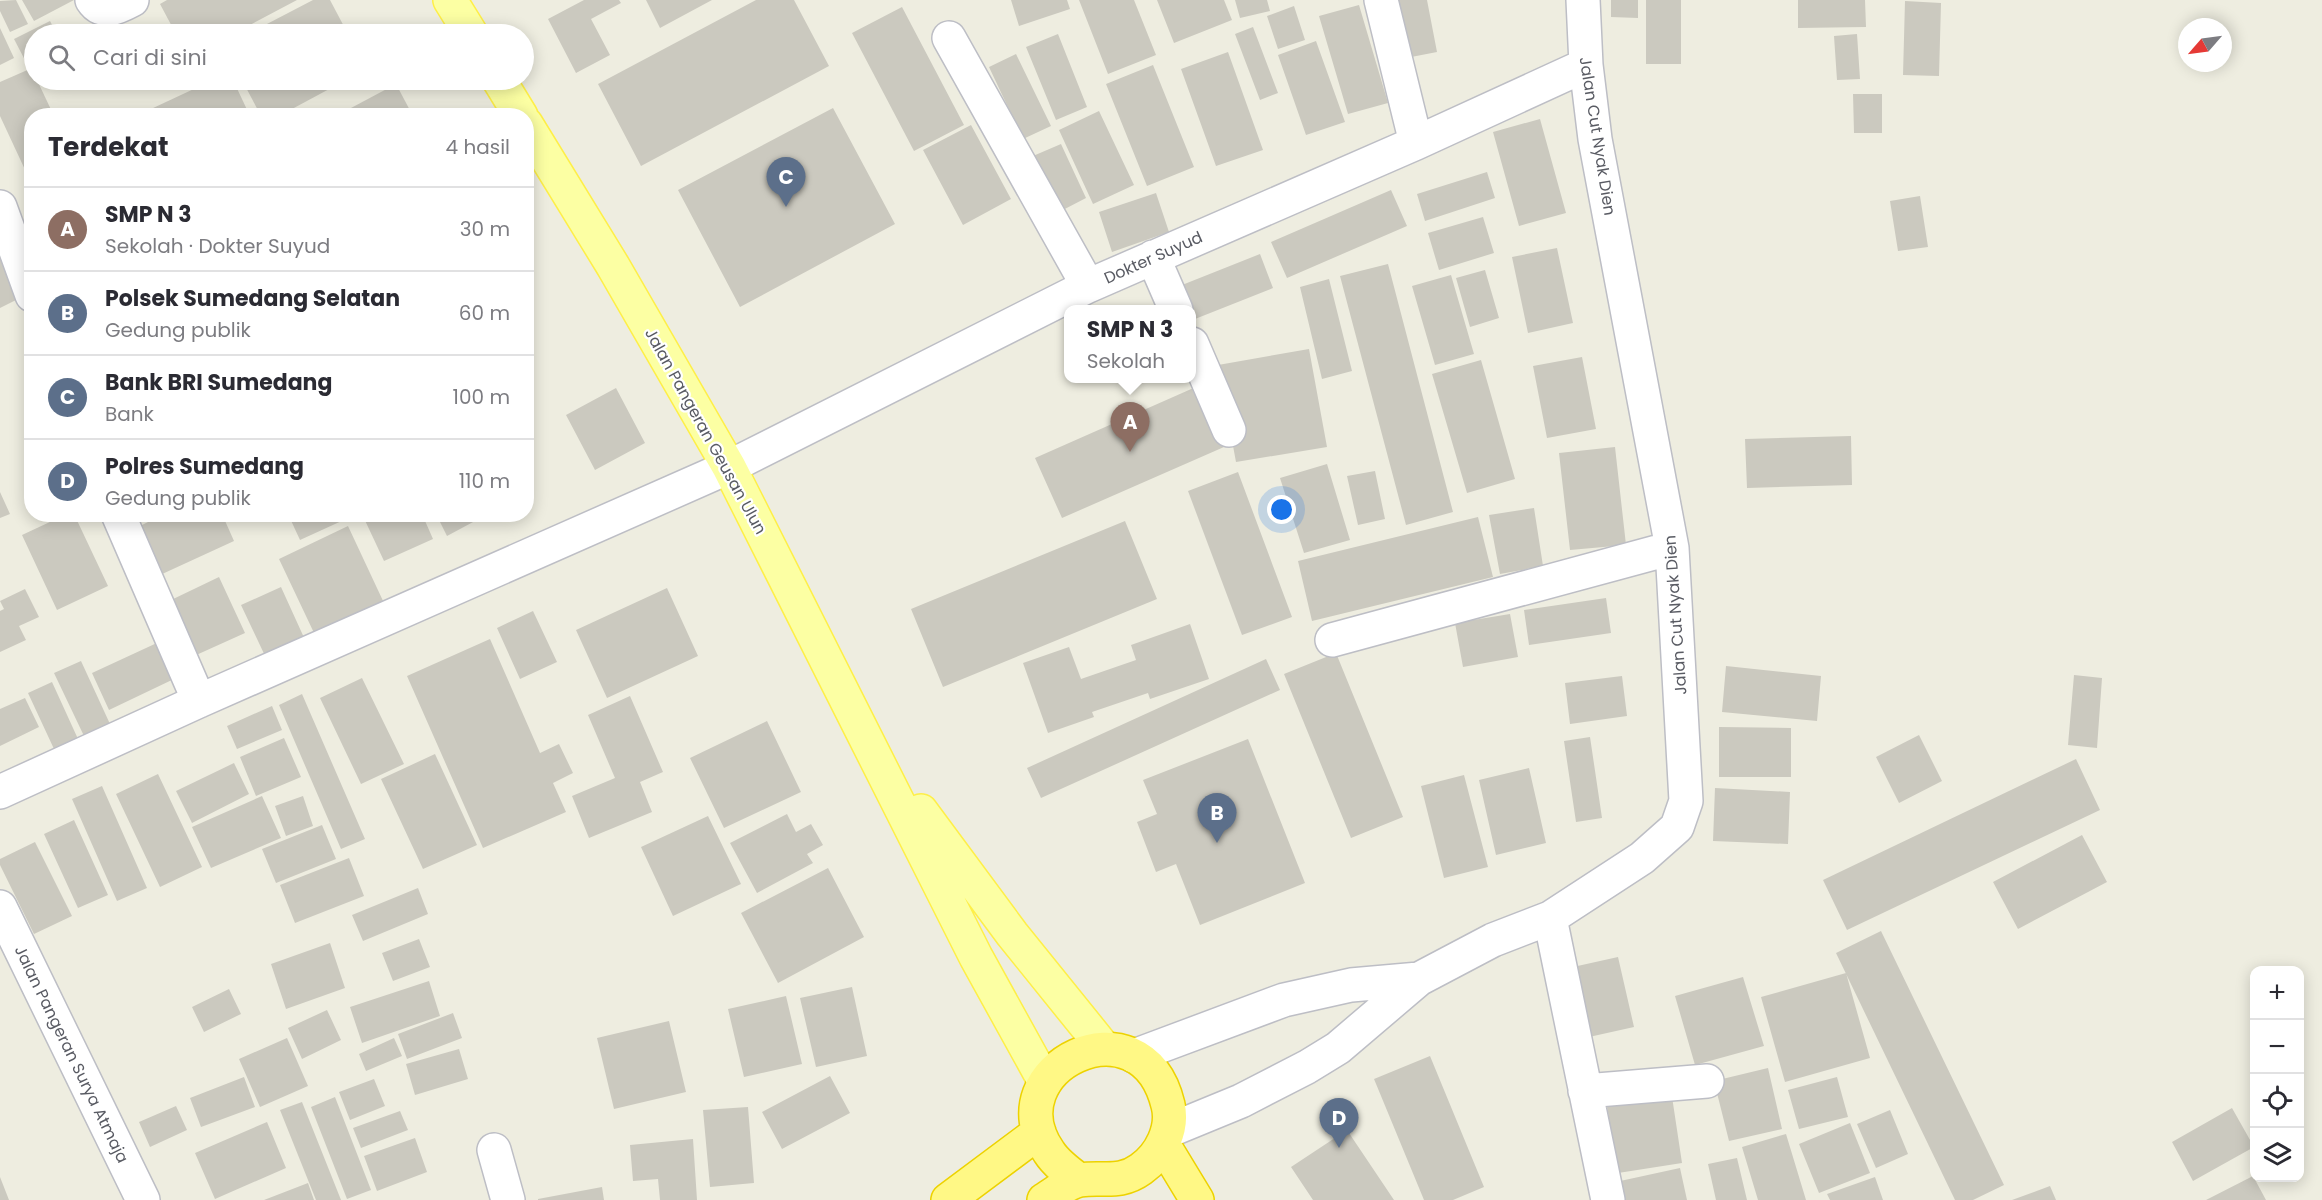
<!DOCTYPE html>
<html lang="id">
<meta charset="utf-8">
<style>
body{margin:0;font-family:Poppins,sans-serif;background:#f2f2f3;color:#2b2b33}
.controls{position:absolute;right:18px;bottom:18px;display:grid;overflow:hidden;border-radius:12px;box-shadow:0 3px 15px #0003}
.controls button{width:54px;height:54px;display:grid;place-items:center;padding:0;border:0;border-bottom:2px solid #e1e1e2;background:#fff;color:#2b2b33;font:30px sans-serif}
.compass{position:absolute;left:2178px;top:18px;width:54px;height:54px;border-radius:50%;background:#fff;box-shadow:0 3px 15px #0003;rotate:242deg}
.you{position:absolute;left:1282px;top:510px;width:21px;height:21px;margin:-15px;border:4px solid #fff;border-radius:50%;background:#1a73e8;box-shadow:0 0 0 9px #1a73e833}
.badge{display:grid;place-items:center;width:39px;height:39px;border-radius:50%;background:#d93025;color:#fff;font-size:20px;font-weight:700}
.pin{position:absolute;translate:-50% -50px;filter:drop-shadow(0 2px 3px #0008)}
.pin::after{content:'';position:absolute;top:32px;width:21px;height:18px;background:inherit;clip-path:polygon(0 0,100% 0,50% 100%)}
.popup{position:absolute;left:1064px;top:305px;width:132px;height:78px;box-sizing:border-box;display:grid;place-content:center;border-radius:12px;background:#fff;filter:drop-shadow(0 2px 4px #0005);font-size:20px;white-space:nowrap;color:#7c7c81}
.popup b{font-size:22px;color:#2b2b33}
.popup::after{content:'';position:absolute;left:50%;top:100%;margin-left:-12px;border:12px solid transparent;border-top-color:#fff}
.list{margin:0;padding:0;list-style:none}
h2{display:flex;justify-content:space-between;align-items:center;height:78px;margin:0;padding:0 24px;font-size:26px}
h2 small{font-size:20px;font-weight:400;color:#7c7c81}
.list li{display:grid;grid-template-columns:39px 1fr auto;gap:18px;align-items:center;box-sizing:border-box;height:84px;padding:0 24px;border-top:2px solid #e1e1e2}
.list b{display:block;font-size:22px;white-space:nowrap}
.list p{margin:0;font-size:20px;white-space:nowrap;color:#7c7c81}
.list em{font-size:20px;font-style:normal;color:#7c7c81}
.icon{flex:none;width:33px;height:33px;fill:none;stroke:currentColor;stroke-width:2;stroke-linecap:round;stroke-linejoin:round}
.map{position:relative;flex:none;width:2322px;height:1200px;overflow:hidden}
.search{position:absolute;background:#fff;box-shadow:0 3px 15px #0003;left:24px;top:24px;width:510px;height:66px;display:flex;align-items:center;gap:15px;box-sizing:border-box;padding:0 21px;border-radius:33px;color:#7c7c81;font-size:22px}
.panel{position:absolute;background:#fff;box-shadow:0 3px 15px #0003;left:24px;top:108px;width:510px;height:414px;border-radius:24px}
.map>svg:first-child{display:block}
</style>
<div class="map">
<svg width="2322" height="1200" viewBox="0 0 2322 1200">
<rect width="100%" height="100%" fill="#eeede0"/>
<path fill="#cbc9bf" d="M16,0L28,24L10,32L0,11V1Z
M22,0H74L34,21Z
M167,0H297L233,34H176L160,4Z
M313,0H330L348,34H248Z
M584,0H619L621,3L591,19L610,55L576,73L548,19Z
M646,0H712L660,28Z
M756,0H794L829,66L641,166L598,84Z
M1011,0H1067L1070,9L1019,26Z
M1079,0H1134L1156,55L1108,74Z
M1157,0H1224L1232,20L1174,43Z
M1235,0H1267L1270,11L1240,18Z
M1395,0H1427L1437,52L1406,58Z
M1611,0H1638V18L1611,17Z
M1646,0H1681V64H1646Z
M1798,0H1865L1866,27L1798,28Z
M1905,1L1941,3L1939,76L1903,75Z
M1359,5L1388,103L1348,114L1319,16Z
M1294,6L1305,40L1278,49L1267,16Z
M902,7L964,125L914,151L852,33Z
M50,21L57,34H34V63L28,66L14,39Z
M1253,27L1278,93L1260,100L1235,34Z
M0,28L14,58L0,65Z
M1058,34L1087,107L1056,120L1026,47Z
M1857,34L1860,79L1837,80L1834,36Z
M1316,41L1345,122L1306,135L1278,55Z
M1228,52L1263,150L1216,166L1181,69Z
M1016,54L1051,126L1023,139L989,67Z
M1153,65L1194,167L1147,186L1106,84Z
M32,68L34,80H37L54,116H32V172L27,174L0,116V82Z
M213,80H233L250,116H136Z
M242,80H346L279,116H261Z
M396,84L413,116H336Z
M1853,94H1882V133H1854Z
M833,108L895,224L740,307L678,190Z
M1099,111L1134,185L1093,204L1059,130Z
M1540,119L1566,213L1519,226L1493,132Z
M971,125L1011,199L963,225L923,150Z
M1061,144L1086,198L1059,212L1033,156Z
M1487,172L1495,198L1425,221L1417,194Z
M1391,190L1407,226L1287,278L1271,242Z
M1156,193L1169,232L1112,252L1099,212Z
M1920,196L1928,247L1898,251L1890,201Z
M1483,217L1494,253L1439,270L1428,233Z
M1557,248L1573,323L1528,333L1512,257Z
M0,254L20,298L0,308Z
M1260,254L1273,288L1195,319L1182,285Z
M1388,264L1453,512L1406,525L1340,276Z
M1485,270L1499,318L1470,327L1456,278Z
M1451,275L1474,354L1435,365L1412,286Z
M1329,279L1352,371L1322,379L1300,287Z
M1309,349L1327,447L1236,462L1218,365Z
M1582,357L1596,429L1547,438L1533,366Z
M1481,360L1515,479L1467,493L1432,374Z
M1198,386L1224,447L1062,518L1035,458Z
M616,388L645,443L595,470L566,415Z
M1851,436L1852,485L1747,488L1745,439Z
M1615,447L1626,545L1570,550L1559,453Z
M1327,464L1350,540L1304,553L1280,478Z
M1375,471L1385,519L1358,525L1347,476Z
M1238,472L1292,617L1242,635L1188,491Z
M0,492L10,514L0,518Z
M1534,508L1543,566L1500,574L1489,515Z
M67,514H74L108,586L57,610L22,535Z
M164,514H222L234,541L160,575L138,527Z
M288,514H344L346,519L300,540Z
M362,514H422L433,539L384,561Z
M436,514H488L447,536Z
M1478,517L1493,577L1312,621L1298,561Z
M1125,521L1157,599L943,687L911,609Z
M348,526L384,603L315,635L279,559Z
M219,577L245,633L194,656L169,601Z
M281,587L306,642L267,660L241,605Z
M667,588L698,656L607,698L576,630Z
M25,589L39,617L19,626L26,640L0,652V611L4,609L0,601Z
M1606,598L1611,633L1529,645L1524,610Z
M533,611L557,662L520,679L497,628Z
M1510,614L1518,657L1463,667L1455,623Z
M1190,624L1209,679L1150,699L1148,693L1092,712L1094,717L1048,733L1023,663L1069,647L1081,679L1136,660L1131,645Z
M490,639L540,753L559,744L573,773L553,783L566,812L483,848L407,676Z
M159,642L176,678L109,710L92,673Z
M1336,653L1403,817L1351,838L1284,674Z
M1266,659L1280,690L1041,798L1027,768Z
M81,661L110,724L84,736L54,673Z
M1726,666L1821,676L1817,721L1722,712Z
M2074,675L2102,678L2097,748L2068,745Z
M1622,676L1627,716L1570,724L1565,683Z
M362,678L404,764L361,784L320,698Z
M52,682L78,739L54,749L28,693Z
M302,694L365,839L341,849L279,705Z
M630,696L663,772L640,782L652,812L589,838L572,796L615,778L588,715Z
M25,698L39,727L0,746V709Z
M272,706L282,730L237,749L227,726Z
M767,721L801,792L724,828L690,758Z
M1719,727L1791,728V777H1719Z
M1919,735L1942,781L1899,803L1876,757Z
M1590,737L1602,818L1576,822L1564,741Z
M284,738L301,777L256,796L240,757Z
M1248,739L1305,883L1200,925L1176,864L1156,872L1137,822L1157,814L1143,780Z
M435,754L477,845L423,869L381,779Z
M2076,759L2100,810L1847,930L1823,880Z
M234,763L249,794L192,823L176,791Z
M1529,768L1546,843L1496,855L1479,780Z
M158,774L202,867L160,887L116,794Z
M1464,775L1488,867L1444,878L1421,786Z
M102,786L147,888L117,901L72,799Z
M1715,788L1790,792L1788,844L1713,841Z
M262,796L281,838L211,868L192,827Z
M303,796L313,826L286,836L275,806Z
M787,814L796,832L811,824L823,845L807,854L813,863L757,893L730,843Z
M708,816L741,884L673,916L641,847Z
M74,820L108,895L78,908L44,834Z
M322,825L336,859L276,883L262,849Z
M2082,835L2107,882L2018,929L1993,882Z
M35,842L72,916L34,934L0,865V859Z
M349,858L364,896L295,923L280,885Z
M828,868L864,937L778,983L741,913Z
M418,888L428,914L363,941L352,915Z
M1881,931L2004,1185L1973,1200H1955L1836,953Z
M419,939L430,967L393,981L382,953Z
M330,943L345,988L286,1009L271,964Z
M1618,957L1634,1027L1589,1037L1573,967Z
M1846,973L1870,1058L1785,1082L1761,997Z
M1743,977L1764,1046L1695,1065L1675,996Z
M429,981L440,1016L362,1043L350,1007Z
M852,987L867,1056L816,1067L800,998Z
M229,989L241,1014L204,1032L192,1007Z
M786,996L802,1064L744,1077L728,1009Z
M327,1010L341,1040L302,1059L288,1028Z
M453,1013L462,1038L407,1059L398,1034Z
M669,1021L686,1092L614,1109L597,1038Z
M287,1038L308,1086L260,1107L239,1059Z
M394,1038L402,1056L366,1071L359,1054Z
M459,1049L468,1079L415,1095L406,1064Z
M1430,1056L1484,1187L1453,1200H1424L1374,1079Z
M1768,1068L1782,1129L1729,1141L1714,1081Z
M830,1076L850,1113L782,1149L762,1112Z
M244,1077L255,1107L201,1127L190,1098Z
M1837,1077L1848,1117L1799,1129L1788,1090Z
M374,1079L385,1106L350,1120L339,1092Z
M1671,1090L1682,1163L1618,1173L1606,1100Z
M335,1097L371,1190L347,1199L311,1107Z
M302,1102L341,1200H316L280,1110Z
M176,1106L187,1130L150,1147L139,1122Z
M748,1107L754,1183L710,1187L703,1110Z
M2232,1108L2254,1147L2193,1181L2172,1142Z
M1890,1110L1908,1154L1876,1168L1857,1124Z
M400,1111L408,1130L361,1148L353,1128Z
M267,1122L286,1168L215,1199L195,1153Z
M1850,1123L1870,1173L1819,1193L1799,1144Z
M1347,1130L1394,1200H1313L1291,1167Z
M1786,1134L1806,1200H1758L1742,1147Z
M415,1138L427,1172L377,1191L364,1156Z
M693,1139L697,1200H660L658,1179L633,1181L630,1145Z
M1737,1158L1747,1200H1716L1708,1164Z
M1680,1168L1687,1200H1615L1611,1183Z
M2253,1176L2266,1200H2206Z
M0,1177L9,1200H0Z
M1875,1177L1883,1200H1830L1827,1194Z
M308,1183L314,1200H264Z
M2050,1186L2056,1200H2012Z
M602,1187L604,1200H538V1199Z"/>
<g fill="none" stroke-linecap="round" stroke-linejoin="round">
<defs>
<path id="minor" d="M92,0C102,16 119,7 132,0
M1381,0L1416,143
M949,38L1088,286
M0,207L32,295
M1153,257L1176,310
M1192,344L1229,430
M118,514L199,701
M1332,640L1672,548
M0,792L199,701L729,467L1088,286L1416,143L1586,65
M0,907L143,1200
M1550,918L1608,1200
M1134,1056L1284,1000L1351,985L1419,979
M1585,1091L1707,1081
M1168,1131L1241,1101L1307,1067L1338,1048L1419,979L1493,940L1550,918L1642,858L1677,827L1686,801L1672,548L1595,139L1586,65L1583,0
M494,1150L508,1200"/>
<path id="major" d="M450,0L471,34
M499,80L521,116
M526,124L613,266L729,467L976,957L1045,1082
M921,811L1012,934L1104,1048"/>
<path id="highway" d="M1163,1144L1197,1200
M948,1200L1039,1132
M1044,1200C1054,1194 1068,1182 1080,1180C1103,1176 1119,1185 1141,1169C1161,1155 1174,1128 1168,1105C1141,994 991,1069 1049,1152C1056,1163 1068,1172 1079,1180"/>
</defs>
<use href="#minor" stroke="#bdbec5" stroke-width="36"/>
<use href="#major" stroke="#feef48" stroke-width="36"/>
<use href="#highway" stroke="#edd200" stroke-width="36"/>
<use href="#minor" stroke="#fff" stroke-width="33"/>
<use href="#major" stroke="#fcffa3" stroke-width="33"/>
<use href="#highway" stroke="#fff885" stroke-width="33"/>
</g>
<g text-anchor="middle" stroke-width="4.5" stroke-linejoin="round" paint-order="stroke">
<g font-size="16" fill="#595b63" stroke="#fff">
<text transform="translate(1598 136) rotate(81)" y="6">Jalan Cut Nyak Dien</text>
<text transform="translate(1153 257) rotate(-24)" y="6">Dokter Suyud</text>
<text transform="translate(706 431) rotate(61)" y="6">Jalan Pangeran Geusan Ulun</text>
<text transform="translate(1675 615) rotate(-94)" y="6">Jalan Cut Nyak Dien</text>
<text transform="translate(72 1054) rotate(64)" y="6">Jalan Pangeran Surya Atmaja</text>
</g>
</g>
</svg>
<div class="controls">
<button>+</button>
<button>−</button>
<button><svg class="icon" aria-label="locate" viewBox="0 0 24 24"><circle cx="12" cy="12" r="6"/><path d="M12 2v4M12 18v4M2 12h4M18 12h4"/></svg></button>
<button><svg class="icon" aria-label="layers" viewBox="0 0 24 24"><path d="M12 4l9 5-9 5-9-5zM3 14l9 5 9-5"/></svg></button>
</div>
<svg class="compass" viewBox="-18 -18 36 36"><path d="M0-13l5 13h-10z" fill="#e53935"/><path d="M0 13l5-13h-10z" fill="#7c7c81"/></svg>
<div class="you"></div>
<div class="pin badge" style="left:1130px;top:452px;background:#8d6e63">A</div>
<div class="popup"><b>SMP N 3</b>Sekolah</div>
<div class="pin badge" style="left:1217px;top:843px;background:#5c6f8a">B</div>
<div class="pin badge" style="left:786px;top:207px;background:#5c6f8a">C</div>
<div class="pin badge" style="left:1339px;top:1148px;background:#5c6f8a">D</div>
<div class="search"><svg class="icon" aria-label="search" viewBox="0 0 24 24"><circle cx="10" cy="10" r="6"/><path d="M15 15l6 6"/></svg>Cari di sini</div>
<section class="panel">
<h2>Terdekat<small>4 hasil</small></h2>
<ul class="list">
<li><span class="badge" style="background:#8d6e63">A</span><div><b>SMP N 3</b><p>Sekolah · Dokter Suyud</p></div><em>30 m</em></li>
<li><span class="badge" style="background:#5c6f8a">B</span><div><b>Polsek Sumedang Selatan</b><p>Gedung publik</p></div><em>60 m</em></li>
<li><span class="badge" style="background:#5c6f8a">C</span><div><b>Bank BRI Sumedang</b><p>Bank</p></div><em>100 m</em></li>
<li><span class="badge" style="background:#5c6f8a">D</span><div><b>Polres Sumedang</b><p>Gedung publik</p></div><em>110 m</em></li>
</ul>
</section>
</div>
